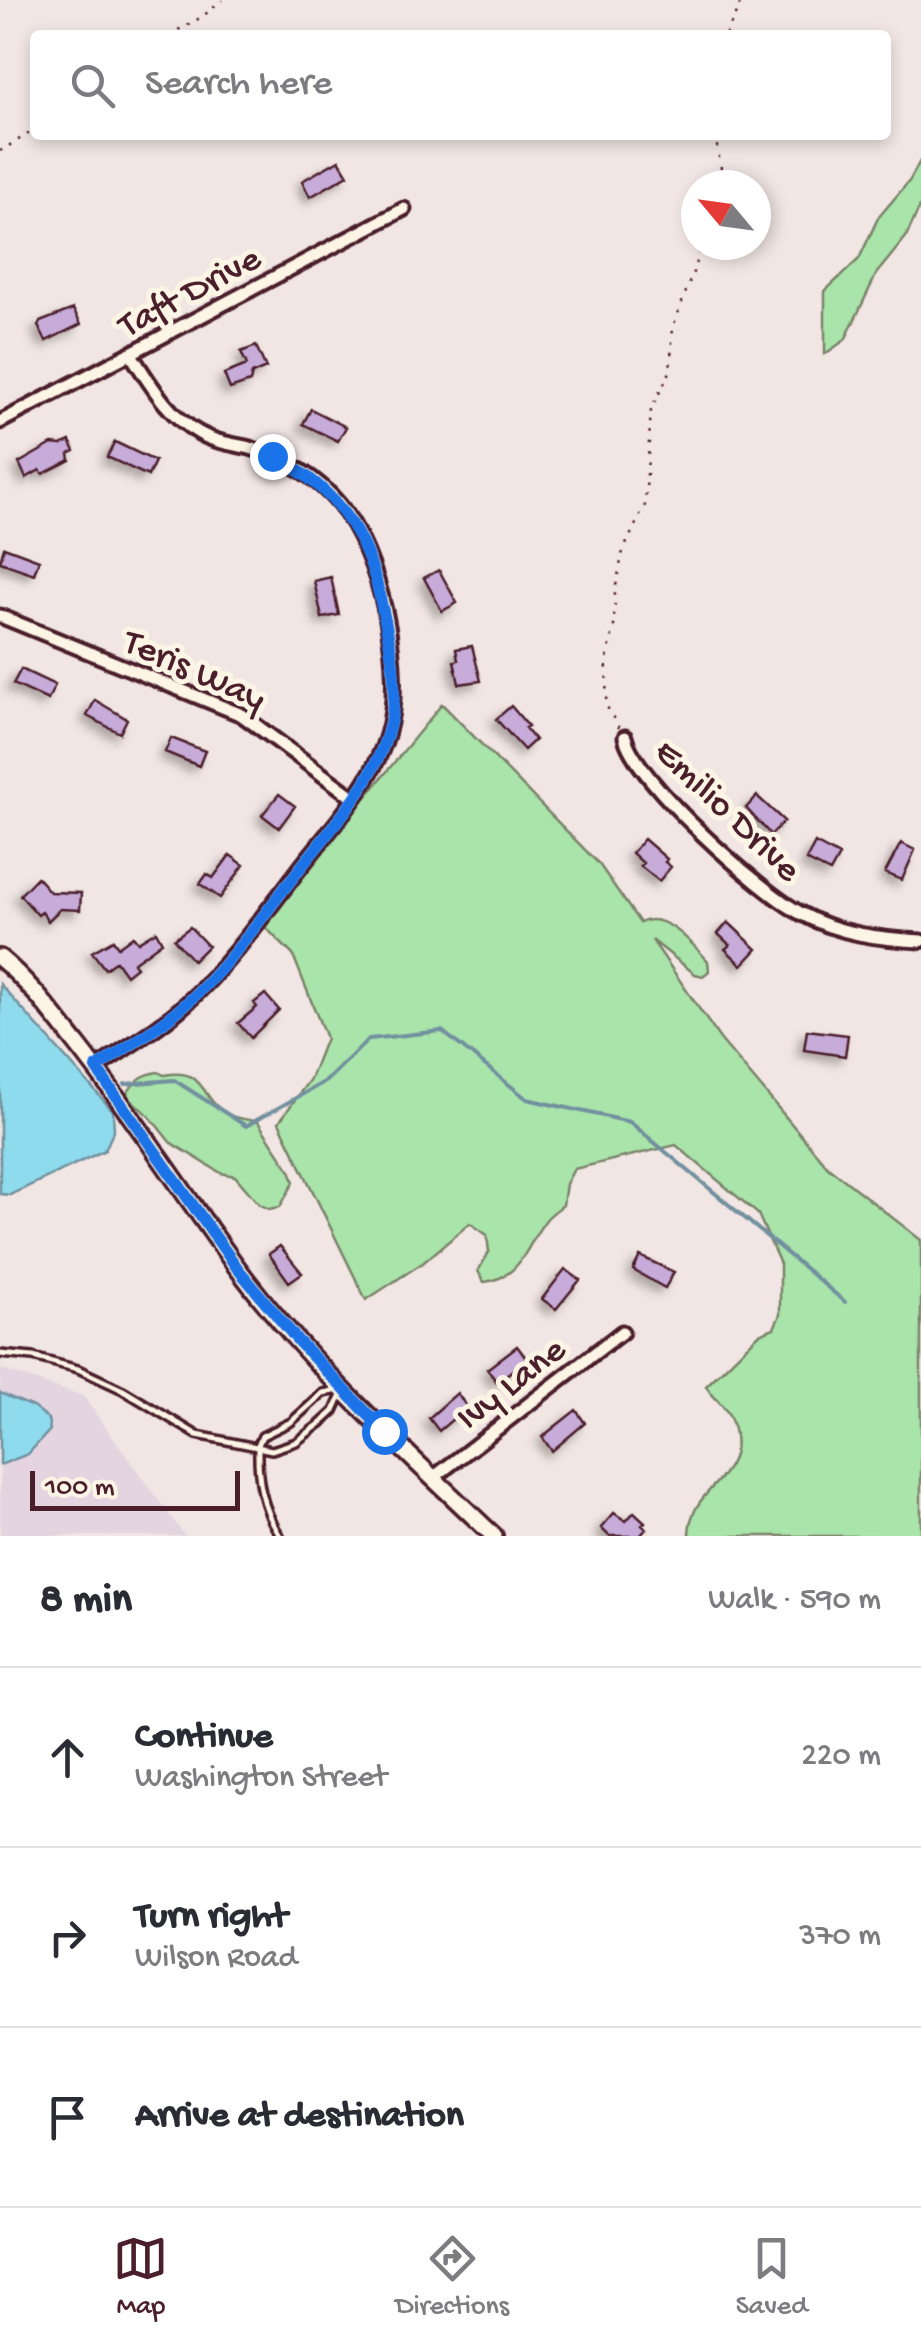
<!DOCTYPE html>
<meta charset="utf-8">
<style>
body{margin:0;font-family:"Gochi Hand",sans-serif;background:#f2f2f3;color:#2b2b33}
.compass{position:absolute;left:681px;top:170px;width:90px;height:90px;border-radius:50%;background:#fff;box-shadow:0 5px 15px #0003;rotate:299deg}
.scale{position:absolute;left:30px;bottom:25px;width:210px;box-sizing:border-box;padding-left:10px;border:5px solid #4a1f2b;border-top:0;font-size:28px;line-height:35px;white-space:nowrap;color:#4a1f2b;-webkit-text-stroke:8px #fcf5e5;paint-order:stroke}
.stop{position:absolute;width:30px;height:30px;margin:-22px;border:8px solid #1a73e8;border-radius:50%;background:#fff}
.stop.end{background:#1a73e8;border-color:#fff;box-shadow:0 2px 10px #0008}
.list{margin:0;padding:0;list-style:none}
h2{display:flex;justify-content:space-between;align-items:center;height:130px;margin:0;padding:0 40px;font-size:42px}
h2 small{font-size:32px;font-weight:400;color:#7c7c81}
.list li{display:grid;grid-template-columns:65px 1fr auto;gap:30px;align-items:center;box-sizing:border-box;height:180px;padding:0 40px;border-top:2px solid #e1e1e2}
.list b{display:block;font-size:38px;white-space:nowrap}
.list p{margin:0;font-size:32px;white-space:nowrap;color:#7c7c81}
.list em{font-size:32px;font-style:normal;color:#7c7c81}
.icon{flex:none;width:55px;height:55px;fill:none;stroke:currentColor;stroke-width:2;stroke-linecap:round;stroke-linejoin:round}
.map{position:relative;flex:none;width:921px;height:1536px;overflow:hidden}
.search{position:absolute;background:#fff;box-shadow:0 5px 15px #0003;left:30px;right:30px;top:30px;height:110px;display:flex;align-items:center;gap:25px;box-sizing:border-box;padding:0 35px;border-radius:10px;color:#7c7c81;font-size:38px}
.sheet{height:670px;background:#fff}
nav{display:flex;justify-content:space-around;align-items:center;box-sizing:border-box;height:140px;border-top:2px solid #e1e1e2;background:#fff;font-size:28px;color:#7c7c81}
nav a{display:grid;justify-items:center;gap:5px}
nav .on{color:#4a1f2b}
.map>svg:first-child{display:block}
</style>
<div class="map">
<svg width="921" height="1536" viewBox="0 0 921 1536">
<defs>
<filter id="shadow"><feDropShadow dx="-6" dy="6" stdDeviation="5" flood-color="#0004"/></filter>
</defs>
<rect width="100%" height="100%" fill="#f1e6e3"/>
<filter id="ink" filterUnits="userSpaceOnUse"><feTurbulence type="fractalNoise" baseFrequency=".01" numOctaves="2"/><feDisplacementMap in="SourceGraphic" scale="20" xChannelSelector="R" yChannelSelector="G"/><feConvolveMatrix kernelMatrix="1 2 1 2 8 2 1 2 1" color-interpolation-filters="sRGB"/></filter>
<g filter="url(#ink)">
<path fill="#e4d4e0" d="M0,1369L83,1396L185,1536H0Z"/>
<path fill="#a9e4aa" stroke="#7a826a" stroke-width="2.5" d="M921,159V204L906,237L877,273L845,340L825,354V291L859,259L878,218L910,180Z
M442,704L599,864L640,923C664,910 692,943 708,961L709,971L703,976L695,974L652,940L720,1039L828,1167L921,1240V1536H689C689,1482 755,1480 730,1417C724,1404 713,1398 706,1386L759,1334L774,1328L780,1315V1264L758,1214L676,1145L574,1169L566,1184L563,1205C557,1210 549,1215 545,1221C527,1244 522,1278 484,1282L478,1271L489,1252L487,1235L470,1223L424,1262L366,1300L279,1122L310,1079L326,1038L293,955L262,924Z
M158,1072L164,1075C207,1067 198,1097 227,1114C235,1119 249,1119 258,1122L290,1170L294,1182L280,1207L269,1209L259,1204L235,1176L221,1173L170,1142L151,1118L126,1095C134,1082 142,1074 158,1072Z"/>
<path fill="#8ddbec" stroke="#72909f" stroke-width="2.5" d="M0,984L113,1111L114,1130L105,1150L10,1195L0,1194Z
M0,1393L33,1407L48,1419L50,1430L28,1454L0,1465Z"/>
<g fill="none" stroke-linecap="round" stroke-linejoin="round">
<path stroke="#72909f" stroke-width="4" d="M125,1084L174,1080L246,1126L326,1081L369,1039L442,1031L527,1099L630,1122L845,1302"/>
</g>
<path fill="#c7abd9" stroke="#4a1f2b" stroke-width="2.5" filter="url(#shadow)" d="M339,160L348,175L310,197L302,181Z
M73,309L81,324L46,341L38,326L40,322Z
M256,346L266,368L252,374L250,382L230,389L224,374L247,365L241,352Z
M311,409L346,427L338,441L303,424Z
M70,441L75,451L69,454L70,460L43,474L40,470L26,478L19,463L52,444L61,445Z
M115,442L155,461L148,476L107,457Z
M4,547L39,560L34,574L0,562Z
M439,570L457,603L442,611L424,578Z
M331,577L339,615L322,618L314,581Z
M472,646L481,681L459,684L454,661L458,660L456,649Z
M21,669L55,685L48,700L13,684Z
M95,700L127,719L120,733L87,716Z
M511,706L528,726L525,728L535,740L524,750L496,719Z
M171,738L205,751L199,766L165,752Z
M279,794L295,806L279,828L262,815Z
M757,796L784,821L771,835L746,808Z
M644,839L667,859L665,862L671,867L659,881L640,866L643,863L632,853Z
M815,843L839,856L830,872L806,860Z
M901,843L915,850L902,880L885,873Z
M230,855L244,865L220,898L200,884L207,874L213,878Z
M37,877L50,892L81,893L80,910L60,909L48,921L42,912L38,915L20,895Z
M728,922L757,949L742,965L725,949L730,945L718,934Z
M190,927L208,946L193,961L174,939Z
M156,931L162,942L133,963L136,967L126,975L116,961L105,969L92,952L113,940L118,947L133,936L138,942Z
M265,994L279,1010L251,1038L238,1023L257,1007L254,1003Z
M807,1030L848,1035L845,1056L804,1050Z
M280,1246L302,1273L289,1282L269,1254Z
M640,1256L674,1272L665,1288L633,1270Z
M565,1269L580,1280L556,1309L542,1299Z
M517,1346L527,1359L497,1382L487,1369Z
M457,1393L467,1407L439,1431L429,1418Z
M576,1410L585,1423L552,1451L542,1437Z
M634,1512L645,1522L642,1525L646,1529L640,1536H609L601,1528L614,1513L626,1521Z"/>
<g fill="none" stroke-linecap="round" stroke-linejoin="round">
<defs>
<path id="service" d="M0,1354L33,1357L78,1369L123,1390L197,1435L272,1450L296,1442L321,1423L334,1411L342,1393
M258,1445L262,1436L291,1422L323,1393L339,1390
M258,1445C257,1479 262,1507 280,1536"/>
<path id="minor" d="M0,422L404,209
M0,616L242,715L354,798
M625,737C635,780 760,892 802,914C838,934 881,939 921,941
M96,1068C127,1047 161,1027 188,1002C231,962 265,913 300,868C332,827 372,785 387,735C406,672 381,554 339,504C316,476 283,458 250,448C232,444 214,442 199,433C167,415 150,383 130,353
M433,1478L622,1332"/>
<path id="secondary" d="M0,958C29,982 53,1014 76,1043C133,1115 182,1192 236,1266C310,1366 404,1450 494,1536"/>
</defs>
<use href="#service" stroke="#4a1f2b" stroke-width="12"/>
<use href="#minor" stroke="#4a1f2b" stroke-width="19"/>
<use href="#secondary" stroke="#4a1f2b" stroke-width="22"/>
<path stroke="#4a1f2b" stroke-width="2.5" stroke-dasharray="2.5 8" stroke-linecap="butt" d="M169,35L202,17L222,0
M726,35L742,0
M715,135L724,185
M0,151L35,130
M619,728L606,705L607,659L614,626L615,591L623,551L645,505L651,409L670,372L673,327L703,245"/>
<use href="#service" stroke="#fcf5e5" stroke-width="5"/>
<use href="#minor" stroke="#fcf5e5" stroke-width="11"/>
<use href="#secondary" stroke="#fcf5e5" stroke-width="15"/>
</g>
</g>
<g fill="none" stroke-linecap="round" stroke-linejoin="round" filter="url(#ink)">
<path stroke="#1a73e8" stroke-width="12" d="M272,456C330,483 365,530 379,593C388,635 400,677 391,720C378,782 328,831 291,880C258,922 228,966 188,1002C160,1027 127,1047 96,1068L238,1269L299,1342L384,1431"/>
</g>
<g text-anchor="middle" stroke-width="10" stroke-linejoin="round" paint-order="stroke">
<g font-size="38" fill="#4a1f2b" stroke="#fcf5e5">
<text transform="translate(188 289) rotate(-28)" y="13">Taft Drive</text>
<text transform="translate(196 667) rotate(24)" y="13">Teris Way</text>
<text transform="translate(730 808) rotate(44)" y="13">Emilio Drive</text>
<text transform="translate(509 1381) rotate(-38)" y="13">Ivy Lane</text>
</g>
</g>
</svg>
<svg class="compass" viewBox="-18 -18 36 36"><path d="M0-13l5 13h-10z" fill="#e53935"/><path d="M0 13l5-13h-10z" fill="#7c7c81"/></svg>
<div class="scale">100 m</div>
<div class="stop" style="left:384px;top:1431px"></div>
<div class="stop end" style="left:272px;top:456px"></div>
<div class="search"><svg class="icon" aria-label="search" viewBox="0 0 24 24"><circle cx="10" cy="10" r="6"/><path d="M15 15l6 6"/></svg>Search here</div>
</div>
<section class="sheet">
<h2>8 min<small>Walk · 590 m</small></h2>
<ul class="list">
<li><svg class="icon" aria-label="ahead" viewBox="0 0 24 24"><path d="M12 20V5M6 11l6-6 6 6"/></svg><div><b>Continue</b><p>Washington Street</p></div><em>220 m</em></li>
<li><svg class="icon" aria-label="right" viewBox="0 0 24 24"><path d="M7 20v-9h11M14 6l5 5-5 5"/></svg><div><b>Turn right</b><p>Wilson Road</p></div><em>370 m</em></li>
<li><svg class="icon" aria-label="arrive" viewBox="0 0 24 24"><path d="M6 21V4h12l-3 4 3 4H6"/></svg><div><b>Arrive at destination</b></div></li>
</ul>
</section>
<nav>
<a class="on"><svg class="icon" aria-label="map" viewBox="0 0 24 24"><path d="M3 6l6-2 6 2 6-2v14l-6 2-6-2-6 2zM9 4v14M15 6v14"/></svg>Map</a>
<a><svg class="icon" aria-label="directions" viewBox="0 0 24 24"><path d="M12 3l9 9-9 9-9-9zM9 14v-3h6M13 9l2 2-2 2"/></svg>Directions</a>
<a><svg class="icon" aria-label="saved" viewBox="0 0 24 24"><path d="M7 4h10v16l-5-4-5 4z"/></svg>Saved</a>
</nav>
